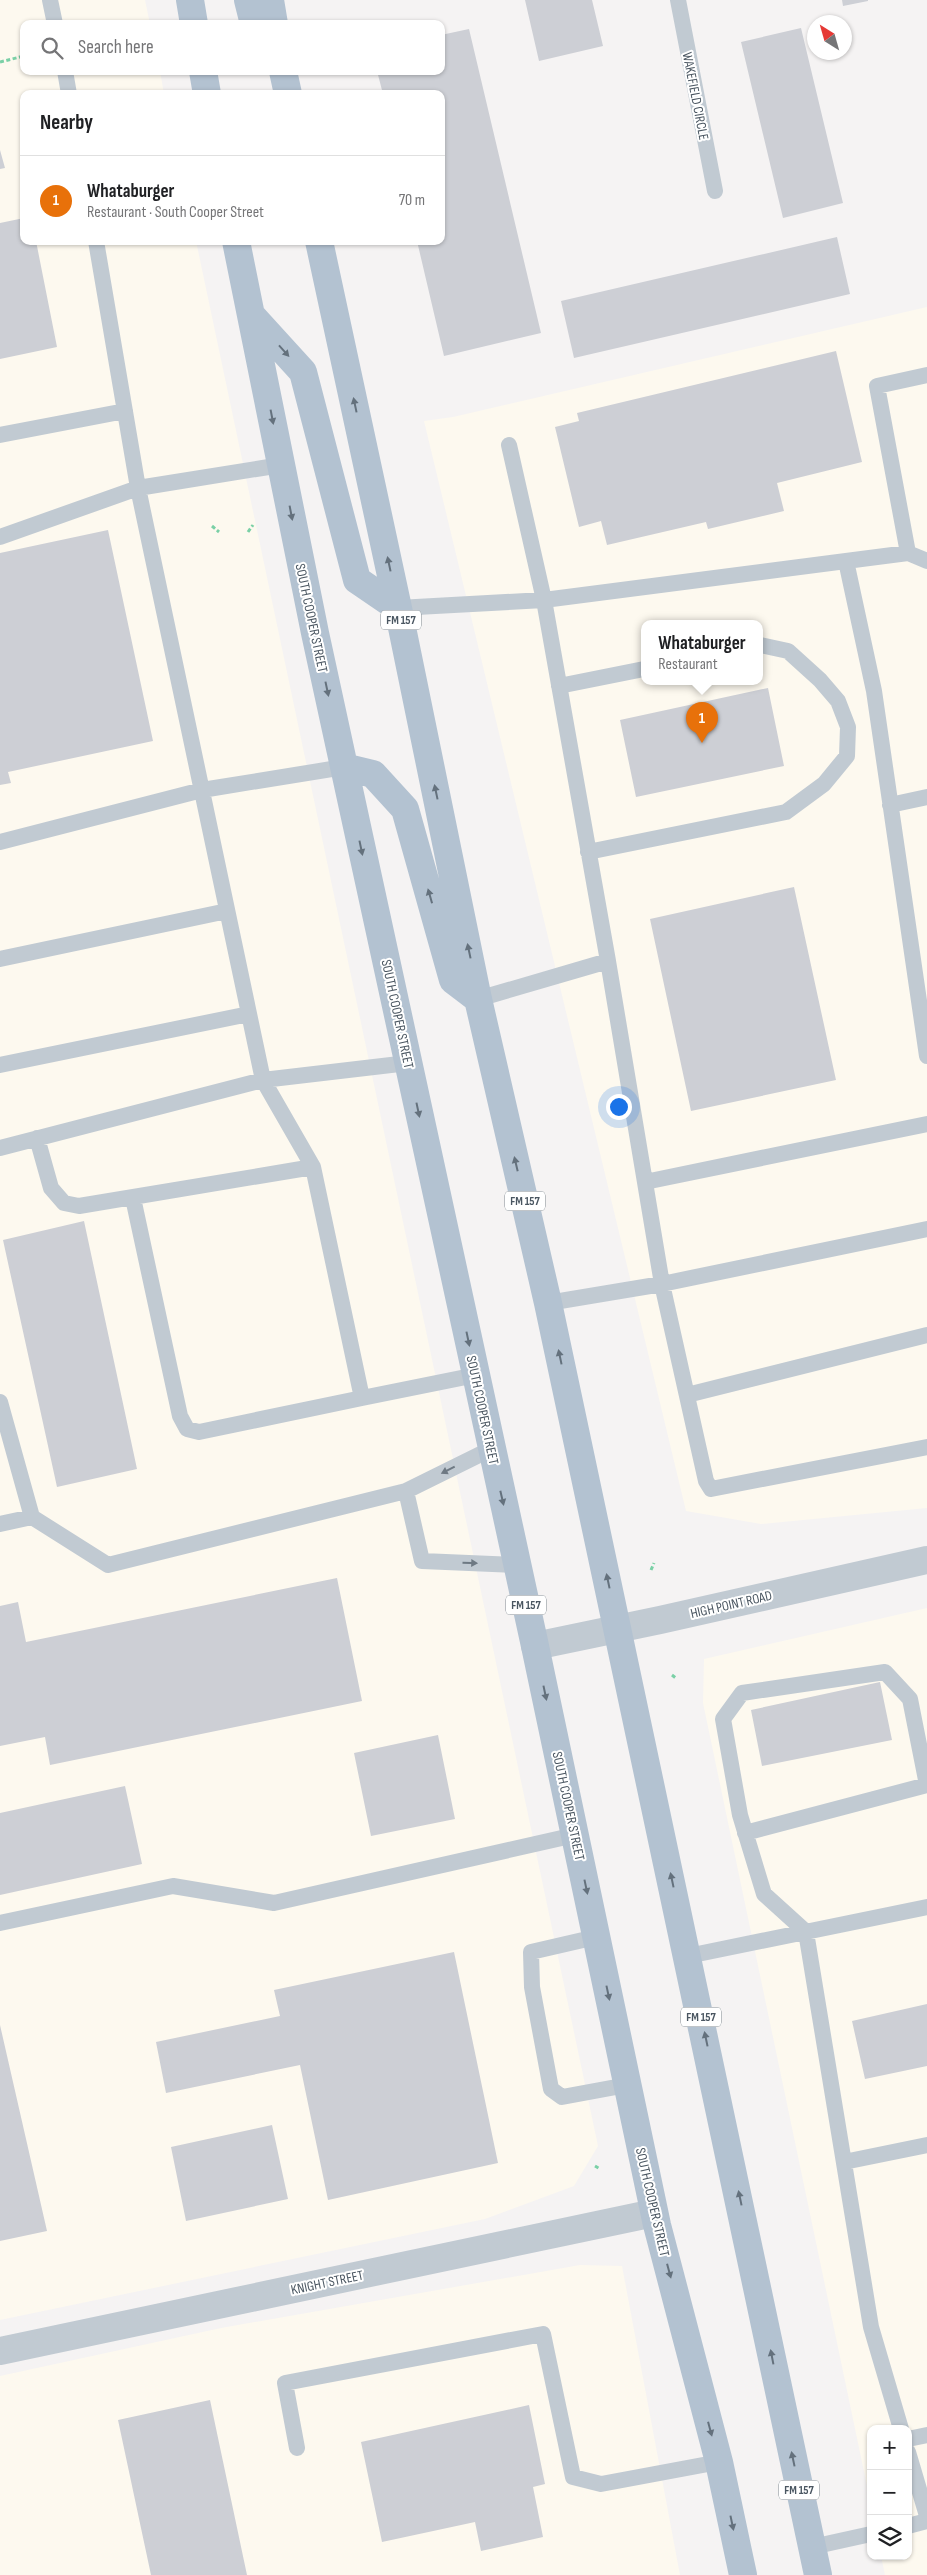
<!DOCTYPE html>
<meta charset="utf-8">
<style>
body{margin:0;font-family:"Sofia Sans Condensed",sans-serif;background:#f2f2f2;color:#202124}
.controls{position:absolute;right:15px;bottom:15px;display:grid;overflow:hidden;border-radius:10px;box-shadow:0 1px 4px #0004}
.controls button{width:45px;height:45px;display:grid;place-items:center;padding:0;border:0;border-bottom:1px solid #e0e0e0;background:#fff;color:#202124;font:25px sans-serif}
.compass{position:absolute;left:807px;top:15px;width:45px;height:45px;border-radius:50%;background:#fff;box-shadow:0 1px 4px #0004;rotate:323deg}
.you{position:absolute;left:618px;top:1106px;width:18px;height:18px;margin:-12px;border:4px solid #fff;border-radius:50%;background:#1a73e8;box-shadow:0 0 0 8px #1a73e833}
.badge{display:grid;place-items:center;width:32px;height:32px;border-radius:50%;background:#1a73e8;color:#fff;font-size:16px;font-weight:700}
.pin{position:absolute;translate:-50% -41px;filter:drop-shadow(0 1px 2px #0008)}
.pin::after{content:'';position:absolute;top:26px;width:18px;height:15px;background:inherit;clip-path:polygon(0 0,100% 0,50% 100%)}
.popup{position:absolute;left:641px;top:620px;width:122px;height:65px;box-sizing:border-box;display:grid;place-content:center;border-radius:10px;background:#fff;filter:drop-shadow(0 1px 4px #0005);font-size:16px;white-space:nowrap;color:#757577}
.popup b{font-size:19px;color:#202124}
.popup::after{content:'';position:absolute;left:50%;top:100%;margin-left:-10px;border:10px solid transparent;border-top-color:#fff}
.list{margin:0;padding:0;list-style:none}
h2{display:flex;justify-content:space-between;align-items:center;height:65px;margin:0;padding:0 20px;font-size:21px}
h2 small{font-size:16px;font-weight:400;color:#757577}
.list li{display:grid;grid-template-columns:32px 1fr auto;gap:15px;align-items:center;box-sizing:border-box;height:90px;padding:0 20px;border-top:1px solid #e0e0e0}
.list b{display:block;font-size:19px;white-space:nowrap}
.list p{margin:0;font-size:16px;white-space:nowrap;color:#757577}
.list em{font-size:16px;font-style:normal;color:#757577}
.icon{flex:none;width:28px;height:28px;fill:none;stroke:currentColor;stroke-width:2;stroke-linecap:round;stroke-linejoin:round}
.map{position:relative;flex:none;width:927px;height:2575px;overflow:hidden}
.search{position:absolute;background:#fff;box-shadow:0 1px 4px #0004;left:20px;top:20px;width:425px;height:55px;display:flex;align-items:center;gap:12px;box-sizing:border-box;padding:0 18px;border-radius:10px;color:#757577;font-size:19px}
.panel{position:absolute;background:#fff;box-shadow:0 1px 4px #0004;left:20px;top:90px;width:425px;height:155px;border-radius:10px}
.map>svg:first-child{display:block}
</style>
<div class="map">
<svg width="927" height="2575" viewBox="0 0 927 2575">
<rect width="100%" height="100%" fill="#f5f3f3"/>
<path fill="#fdf9ef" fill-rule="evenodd" d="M0,0H145L150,24H24V71H160L164,94H24V241H196L598,2146L574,2186L485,2219L0,2320Z
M927,307V1508L761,1524L686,1511L424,421L453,417ZM644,624H760V682H644Z
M927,1608V2575H885L881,2556H908V2429H871V2505L703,1703L704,1659Z
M580,2265L622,2266L680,2575H0V2376L221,2328Z"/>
<path fill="#cdcfd5" d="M525,0H592L603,46L539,61Z
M842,0H868V1L843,6Z
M801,28L843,203L783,218L741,42Z
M469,29L541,333L444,356L417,241H441V94H383L377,71H441V35Z
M0,150L5,168L0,169Z
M24,218V241H36L57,347L0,359V223Z
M837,237L850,294L574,358L561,301Z
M836,351L862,462L777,483L784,511L708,529L706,522L607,545L601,521L579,527L555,427L579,421L577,413Z
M108,530L153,741L8,772L11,783L0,785V553Z
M768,688L784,766L636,797L620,720Z
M794,887L836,1080L691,1111L650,919Z
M84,1221L137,1469L57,1487L3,1240Z
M337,1578L362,1701L50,1765L45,1737L0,1746V1606L18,1602L26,1642Z
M880,1682L892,1740L762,1766L751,1710Z
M438,1735L455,1819L371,1836L354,1753Z
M125,1786L142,1864L0,1895V1813Z
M454,1952L498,2163L328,2200L300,2065L166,2093L156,2042L280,2016L274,1990Z
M927,2004V2066L865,2079L852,2021Z
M0,2025L47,2231L0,2241Z
M272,2125L288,2199L186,2221L171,2147Z
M210,2400L247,2575H151L118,2420Z
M529,2405L545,2484L533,2487L543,2537L481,2551L475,2522L382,2542L361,2442Z"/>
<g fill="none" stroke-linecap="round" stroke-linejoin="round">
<path stroke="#7ad0a6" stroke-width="3" stroke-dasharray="4 2.5" stroke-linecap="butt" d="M0,62L24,56
M212,526L219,532
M248,532L253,525
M651,1570L654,1563
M672,1675L677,1679
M595,2166L600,2169"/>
<path stroke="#c1cad2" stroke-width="16" d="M50,0L55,24
M678,0L715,191
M65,71L69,94
M96,241L138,488L281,465
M0,435L125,411
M509,445L544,600L608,961
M0,537L138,488L263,1080L408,1063
M908,553L927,561
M846,561L908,553L877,386L927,375
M398,608L544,600L846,561L874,691L927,1056
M559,686L644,669
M890,805L927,797
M0,842L202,790L344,767
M588,852L786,812L824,784L847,756L848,727L838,701L820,680L788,651L760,645
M0,959L227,911
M478,999L608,961L662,1284L706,1481L711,1489L927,1447
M0,1065L249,1014
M37,1138L51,1188L64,1203L79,1206L313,1167
M0,1148L263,1080L313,1167L362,1398L476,1375
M645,1182L927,1124
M133,1198L180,1416L187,1429L199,1432L362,1398
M548,1303L662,1284L927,1229
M687,1395L927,1335
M0,1402L32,1517
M406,1491L491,1449
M0,1524L32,1517L108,1565L406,1491L422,1561L517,1565
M745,1833L927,1785
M0,1923L173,1886L274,1903L575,1835
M596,1937L531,1952L532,1987L551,2089L562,2097L627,2085
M688,1956L927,1907
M844,2162L927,2145
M901,2429L871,2327L806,1932L764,1894L740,1815L723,1719L742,1693L885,1672L910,1699L927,1785
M908,2439L927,2435
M297,2448L285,2383L543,2334L573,2477L601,2484L719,2462
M908,2452L927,2516
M908,2526L927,2521
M812,2547L871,2534"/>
<path stroke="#c1cad2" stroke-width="28" d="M0,2351L654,2213"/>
<path stroke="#c1cad2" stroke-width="28" d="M535,1646L660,1620L927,1560"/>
<path stroke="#b3c2d1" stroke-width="28" d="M190,0L194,24
M248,0L254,24
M270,0L274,24
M203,71L207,94
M283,71L288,94
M236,241L315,633L535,1646L657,2225L719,2462L743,2575
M319,241L398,608L478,999L548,1303L818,2575
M252,316L303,372L357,580L398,608
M344,767L373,774L405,809L453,980L478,999"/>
</g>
<defs><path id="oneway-solid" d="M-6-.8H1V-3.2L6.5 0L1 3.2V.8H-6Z" transform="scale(1.25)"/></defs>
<g fill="#64717d">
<use href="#oneway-solid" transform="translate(284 351) rotate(48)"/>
<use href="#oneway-solid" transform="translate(355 405) rotate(-102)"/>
<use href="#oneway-solid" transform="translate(272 417) rotate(79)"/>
<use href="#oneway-solid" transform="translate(291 513) rotate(79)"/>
<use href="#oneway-solid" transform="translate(389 564) rotate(-102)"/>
<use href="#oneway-solid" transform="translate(327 689) rotate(78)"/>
<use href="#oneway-solid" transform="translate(436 792) rotate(-102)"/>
<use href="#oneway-solid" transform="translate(361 848) rotate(78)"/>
<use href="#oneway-solid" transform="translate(430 896) rotate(-106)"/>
<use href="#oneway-solid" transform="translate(469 951) rotate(-102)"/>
<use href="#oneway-solid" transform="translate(418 1110) rotate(78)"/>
<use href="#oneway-solid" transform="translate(516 1164) rotate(-103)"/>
<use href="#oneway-solid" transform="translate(468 1339) rotate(78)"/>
<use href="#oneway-solid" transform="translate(560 1357) rotate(-102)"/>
<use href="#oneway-solid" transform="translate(502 1498) rotate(77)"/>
<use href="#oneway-solid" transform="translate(608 1581) rotate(-102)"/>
<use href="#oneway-solid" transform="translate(545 1693) rotate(78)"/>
<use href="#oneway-solid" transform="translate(672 1880) rotate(-102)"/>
<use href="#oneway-solid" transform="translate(586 1887) rotate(78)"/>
<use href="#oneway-solid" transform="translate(608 1993) rotate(78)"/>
<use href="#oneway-solid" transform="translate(706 2039) rotate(-102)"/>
<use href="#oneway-solid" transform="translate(740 2198) rotate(-102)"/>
<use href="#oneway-solid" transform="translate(669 2271) rotate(75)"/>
<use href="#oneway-solid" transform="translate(772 2357) rotate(-101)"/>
<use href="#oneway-solid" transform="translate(710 2429) rotate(75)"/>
<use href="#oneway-solid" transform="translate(793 2459) rotate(-102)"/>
<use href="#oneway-solid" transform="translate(732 2523) rotate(78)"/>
</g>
<g fill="#6e7983">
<use href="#oneway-solid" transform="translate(448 1470) rotate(153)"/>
<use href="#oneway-solid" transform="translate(470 1563) rotate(2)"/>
</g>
<g text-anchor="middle" stroke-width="4" stroke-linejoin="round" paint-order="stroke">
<g fill="#fff" stroke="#808990" stroke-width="1">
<rect x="381" y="610.5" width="40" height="19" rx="4"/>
<rect x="505" y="1191.5" width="40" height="19" rx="4"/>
<rect x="506" y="1595.5" width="40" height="19" rx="4"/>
<rect x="681" y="2007.5" width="40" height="19" rx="4"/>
<rect x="779" y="2480.5" width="40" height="19" rx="4"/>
</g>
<g font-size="12" font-weight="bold" fill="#4a5661">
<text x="401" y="624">FM 157</text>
<text x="525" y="1205">FM 157</text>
<text x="526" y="1609">FM 157</text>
<text x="701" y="2021">FM 157</text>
<text x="799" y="2494">FM 157</text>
</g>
<g font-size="14" fill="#4a5661" stroke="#fff">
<text transform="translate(696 96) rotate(79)" y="5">WAKEFIELD CIRCLE</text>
<text transform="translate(312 618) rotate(78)" y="5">SOUTH COOPER STREET</text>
<text transform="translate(398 1014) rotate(78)" y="5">SOUTH COOPER STREET</text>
<text transform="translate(483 1410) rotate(78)" y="5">SOUTH COOPER STREET</text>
<text transform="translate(731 1604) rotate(-13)" y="5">HIGH POINT ROAD</text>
<text transform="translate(569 1806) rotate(78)" y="5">SOUTH COOPER STREET</text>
<text transform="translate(653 2202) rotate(77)" y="5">SOUTH COOPER STREET</text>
<text transform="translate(327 2282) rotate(-12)" y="5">KNIGHT STREET</text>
</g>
</g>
</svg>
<div class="controls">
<button>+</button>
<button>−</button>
<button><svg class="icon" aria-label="layers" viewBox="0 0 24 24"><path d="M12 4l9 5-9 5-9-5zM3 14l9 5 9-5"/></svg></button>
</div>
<svg class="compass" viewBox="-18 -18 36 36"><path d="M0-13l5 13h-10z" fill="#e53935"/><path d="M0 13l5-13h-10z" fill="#757577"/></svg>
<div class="you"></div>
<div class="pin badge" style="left:702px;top:743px;background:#e8710a">1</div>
<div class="popup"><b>Whataburger</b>Restaurant</div>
<div class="search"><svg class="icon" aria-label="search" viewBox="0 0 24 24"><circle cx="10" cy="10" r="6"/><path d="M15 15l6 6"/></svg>Search here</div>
<section class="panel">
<h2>Nearby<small></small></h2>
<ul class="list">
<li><span class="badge" style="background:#e8710a">1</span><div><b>Whataburger</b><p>Restaurant · South Cooper Street</p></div><em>70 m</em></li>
</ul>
</section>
</div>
